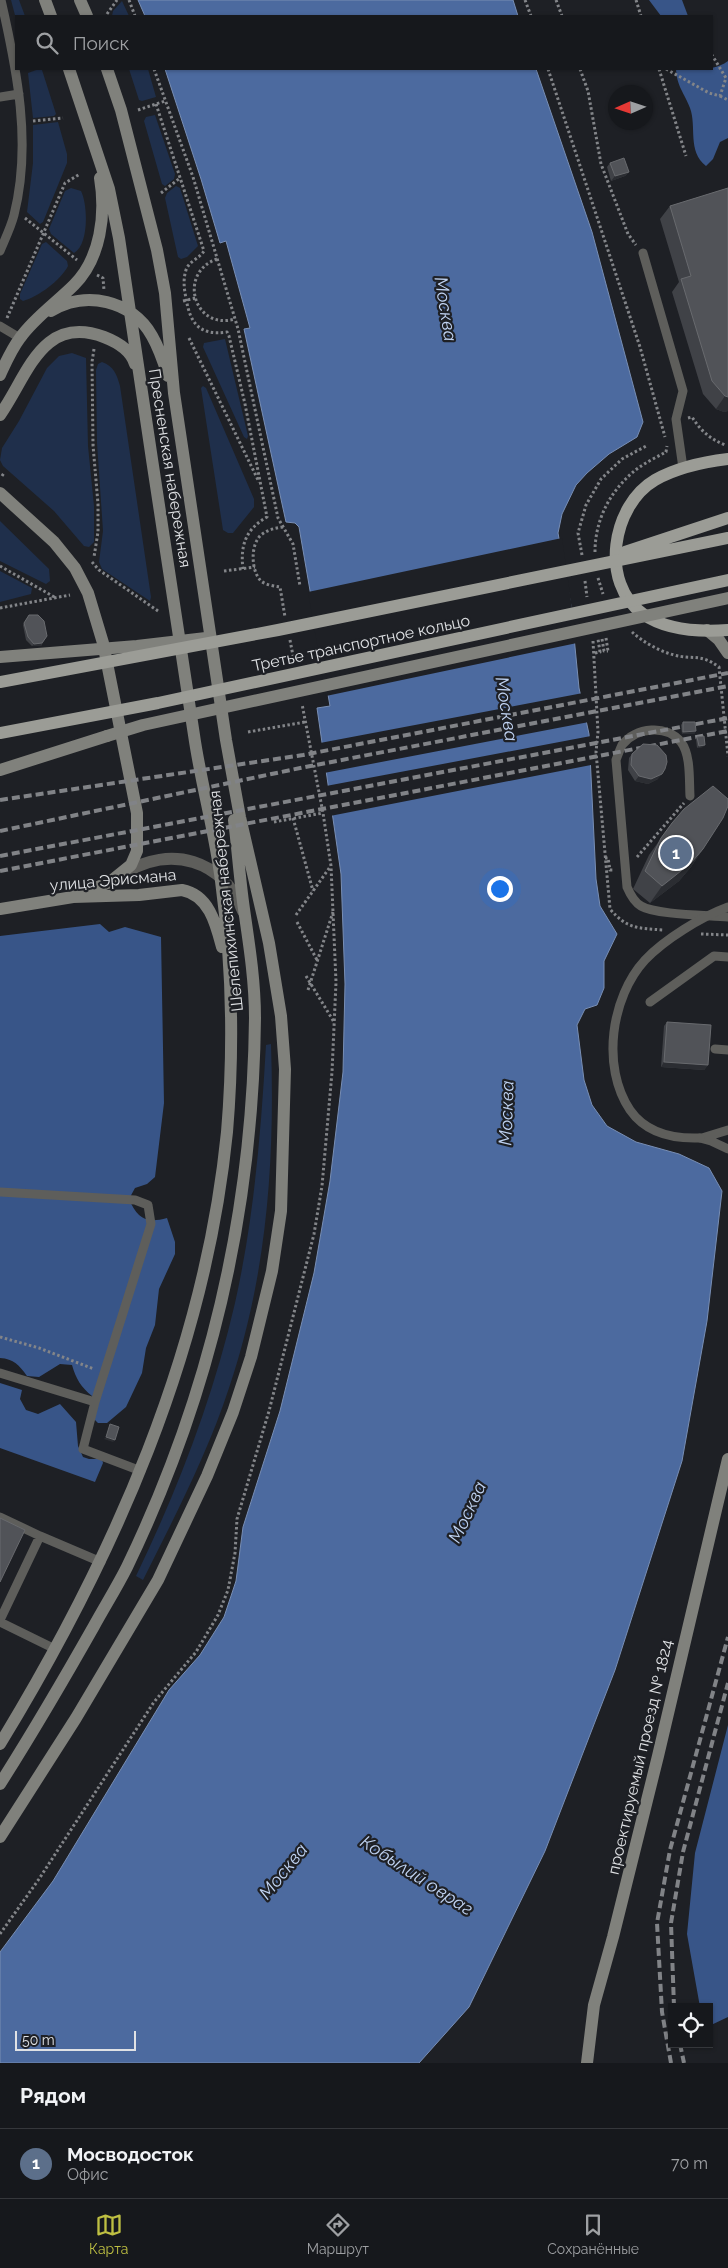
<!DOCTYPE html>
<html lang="ru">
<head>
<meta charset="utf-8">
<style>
	:root { --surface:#16181c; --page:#232529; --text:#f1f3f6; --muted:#9ea0a3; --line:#35373b; --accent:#bebf42 }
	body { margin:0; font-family:Raleway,sans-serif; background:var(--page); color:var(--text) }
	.controls { position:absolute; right:15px; bottom:15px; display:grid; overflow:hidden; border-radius:0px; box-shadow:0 1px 4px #0004 }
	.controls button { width:45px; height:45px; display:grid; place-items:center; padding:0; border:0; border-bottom:1px solid var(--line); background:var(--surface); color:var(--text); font:25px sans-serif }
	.compass { position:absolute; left:608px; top:85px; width:45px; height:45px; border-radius:50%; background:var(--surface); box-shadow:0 1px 4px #0004; rotate:267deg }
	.scale { position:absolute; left:15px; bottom:12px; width:121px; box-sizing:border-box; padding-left:5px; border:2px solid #e0e2e5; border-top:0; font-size:14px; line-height:18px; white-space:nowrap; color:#e0e2e5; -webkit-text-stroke:4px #1e2025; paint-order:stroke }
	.you { position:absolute; left:499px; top:888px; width:18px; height:18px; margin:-12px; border:4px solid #fff; border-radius:50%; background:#1a73e8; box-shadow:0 0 0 8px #1a73e833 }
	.badge { display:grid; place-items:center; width:32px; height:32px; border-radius:50%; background:var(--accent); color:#fff; font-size:16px; font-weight:700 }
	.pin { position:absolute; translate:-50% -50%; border:2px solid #fff; box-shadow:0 1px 5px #0006 }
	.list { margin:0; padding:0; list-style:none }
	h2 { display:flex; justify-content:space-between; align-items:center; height:65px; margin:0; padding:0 20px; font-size:21px }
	h2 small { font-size:16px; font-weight:400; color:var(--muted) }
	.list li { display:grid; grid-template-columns:32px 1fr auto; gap:15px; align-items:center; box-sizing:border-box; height:70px; padding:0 20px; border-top:1px solid var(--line) }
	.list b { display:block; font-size:19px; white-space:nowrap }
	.list p { margin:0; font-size:16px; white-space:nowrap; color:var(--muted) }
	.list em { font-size:16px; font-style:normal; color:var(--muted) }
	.icon { flex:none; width:28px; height:28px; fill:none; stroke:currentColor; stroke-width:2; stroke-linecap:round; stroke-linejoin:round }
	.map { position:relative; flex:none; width:728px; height:2063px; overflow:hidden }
	.search { position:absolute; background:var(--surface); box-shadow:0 1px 4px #0004; left:15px; right:15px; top:15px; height:55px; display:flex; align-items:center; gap:12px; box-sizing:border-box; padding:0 18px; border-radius:0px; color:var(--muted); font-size:19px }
	.sheet { height:135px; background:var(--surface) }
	nav { display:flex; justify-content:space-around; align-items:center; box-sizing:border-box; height:70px; border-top:1px solid var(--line); background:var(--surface); font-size:14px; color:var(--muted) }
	nav a { display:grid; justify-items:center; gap:2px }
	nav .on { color:var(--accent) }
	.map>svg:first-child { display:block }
	.green { fill:#1f2f4b }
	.forest { fill:#385588 }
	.water { fill:#4c6a9f; stroke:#788eb4 }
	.pier { fill:#1e2025 }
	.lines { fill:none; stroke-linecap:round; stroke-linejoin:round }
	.path { stroke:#838589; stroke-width:3; stroke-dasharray:2.5 2.5; stroke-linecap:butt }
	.lane { stroke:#5e5e5b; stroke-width:9 }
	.street { stroke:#5e5e5b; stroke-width:12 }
	.secondary { stroke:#80817c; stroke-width:12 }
	.primary { stroke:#9b9c96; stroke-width:12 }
	.rail { stroke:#818387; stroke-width:4; stroke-dasharray:8 4; stroke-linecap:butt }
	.lane-bridge { stroke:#5e5e5b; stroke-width:9 }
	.secondary-bridge { stroke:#80817c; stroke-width:12 }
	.primary-bridge { stroke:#9b9c96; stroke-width:12 }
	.wall { fill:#404247 }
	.shaded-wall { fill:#2b2d32 }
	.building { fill:#515358; stroke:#686a6e }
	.labels { text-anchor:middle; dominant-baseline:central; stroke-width:4.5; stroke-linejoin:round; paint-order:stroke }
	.street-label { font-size:16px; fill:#e0e2e5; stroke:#1e2025 }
	.water-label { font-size:18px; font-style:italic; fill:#c0d3f2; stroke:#1e2025 }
</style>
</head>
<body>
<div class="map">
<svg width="728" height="2063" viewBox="0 0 728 2063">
	<rect width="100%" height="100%" fill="#1e2025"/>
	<path class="green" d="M 11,0 L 19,0 L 25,16 L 16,16 L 16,19 Z
		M 122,1 L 129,16 L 112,16 L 113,11 Z
		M 39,69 L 42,70 L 56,114 L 54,116 L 33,118 L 28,73 Z
		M 129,69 L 148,69 L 156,97 L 142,101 L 139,100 Z
		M 155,115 L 175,174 L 174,179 L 165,186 L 162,184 L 144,121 L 146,117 Z
		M 58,122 L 67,154 L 67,163 L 43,222 L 40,224 L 27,212 L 33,163 L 33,125 Z
		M 176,186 L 180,188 L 198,246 L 187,257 L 181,259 L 178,257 L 165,198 L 167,193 Z
		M 71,188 L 81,191 C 88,205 89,245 74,253 L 51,234 L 49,229 L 65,191 Z
		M 46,242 L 67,261 L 68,266 C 61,280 38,297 23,301 L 20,299 L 20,294 L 42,244 Z
		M 225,339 L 248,436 L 247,439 L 244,437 L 203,347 L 204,343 Z
		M 72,353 L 86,358 L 88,446 L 94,506 L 94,542 L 89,547 L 84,546 L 54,511 L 3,466 L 0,460 L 2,448 L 19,421 L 47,368 L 59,356 Z
		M 102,362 C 114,366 117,375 120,386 L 151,597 L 150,601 L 102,569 L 99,562 L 103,531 L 97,443 L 96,370 L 98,364 Z
		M 203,386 L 206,388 L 254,499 L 254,507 L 233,533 L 228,533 L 223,530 L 201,388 Z
		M 0,521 L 49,569 L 50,581 L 46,584 L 0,561 Z
		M 0,571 L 32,588 L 31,594 L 0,602 Z
		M 271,1044 C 275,1162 267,1275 229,1388 C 207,1455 174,1518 143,1580 L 136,1576 C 178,1489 213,1398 235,1303 C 254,1218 261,1132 266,1045 Z"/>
	<path class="forest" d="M 649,0 L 682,0 L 688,16 L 661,16 Z
		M 728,61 L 728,138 L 720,142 L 713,159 L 706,166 C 687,151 697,127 690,108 C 684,92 677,87 676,69 C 694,69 713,72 728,61 Z
		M 100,924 L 109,932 L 125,927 L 161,937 L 164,1103 L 155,1177 L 147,1184 L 135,1188 L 129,1199 C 137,1218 146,1224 167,1218 L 175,1242 L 175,1254 L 159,1289 L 155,1325 L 146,1348 L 142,1373 L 126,1407 L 107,1423 L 98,1423 L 95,1420 L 92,1396 C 81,1387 76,1379 72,1365 L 60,1364 L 39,1377 L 27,1376 C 19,1365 14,1359 0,1358 L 0,936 Z
		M 0,1383 L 22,1390 L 20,1399 L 26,1410 L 38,1414 L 60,1404 L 76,1422 L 78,1446 L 83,1457 L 89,1459 L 102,1459 L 103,1463 L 95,1482 L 0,1448 Z
		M 728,1725 L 728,2017 L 709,2026 L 709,2007 L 700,2007 L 687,1934 L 695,1853 Z"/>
	<path class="water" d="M 138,0 L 513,0 L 518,16 L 145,16 Z
		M 165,69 L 536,69 L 592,232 L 643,422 L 637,437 L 609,454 L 587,473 L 576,485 L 562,514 L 558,533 L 571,606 L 579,688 L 589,734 L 596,879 L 600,906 L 617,934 L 604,961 L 604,988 L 597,1005 L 585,1009 L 577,1025 L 584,1080 L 592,1105 L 607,1126 L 636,1142 L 679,1154 L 709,1168 L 722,1191 L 707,1321 L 682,1461 L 615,1670 L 545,1851 L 469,2007 L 419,2063 L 0,2063 L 0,1952 L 53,1881 L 169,1690 L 200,1655 L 224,1617 L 236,1581 L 243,1527 L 280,1411 L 314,1273 L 330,1181 L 343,1072 L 345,984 L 341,874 L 317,708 L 330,706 L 299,527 L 295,523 L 286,522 L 244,329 L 250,328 L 226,241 L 220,243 L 201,179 Z"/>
	<path class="pier" d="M 562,538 L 577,643 L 326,696 L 308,592 Z
		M 583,693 L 589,722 L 324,773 L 320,743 Z
		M 591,736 L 591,765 L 330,816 L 326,786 Z"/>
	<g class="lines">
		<path class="path" d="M 129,0 L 135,16
			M 525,0 L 531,16
			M 556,0 L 562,16
			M 636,0 L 641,16
			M 107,14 L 117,0
			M 154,69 L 193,177 L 238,329 L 278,518 L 293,544 L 300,586
			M 548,69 L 640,347 L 665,437
			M 580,69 L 588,91 L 601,164 L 628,234 L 636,245
			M 659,69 L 686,156
			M 666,69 L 709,93 L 720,96 L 726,78 L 712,55
			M 720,96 L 728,100
			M 156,104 L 204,251 C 199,259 189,261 186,270 C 183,279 184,289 186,298 C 190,323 199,336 227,332 L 229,336 L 245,404 L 267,517 C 246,529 240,545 243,569
			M 138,110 L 165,101
			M 33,121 L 63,118
			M 161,193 L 180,178
			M 25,218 L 77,260
			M 217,259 C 177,273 194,331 235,319
			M 97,275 L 103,278 L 104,290
			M 183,301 L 196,298
			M 7,318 L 65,183 L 80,174
			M 189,338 L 259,482
			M 94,349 L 92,362 L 93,445 L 98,504 L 98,532 L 94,557
			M 688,418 L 692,417 C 700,430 710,439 725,445
			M 2,476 L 4,473
			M 283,527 C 275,528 267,530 261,535 C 250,545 251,571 261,581 C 266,585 274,586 280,587 L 285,617
			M 595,552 C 595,521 609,493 632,473 C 642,464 655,458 666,452 L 667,446
			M 582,555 L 578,533 L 586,505 L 601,479 L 622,459 L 648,445
			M 92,562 L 99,570 L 158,611
			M 0,566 L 56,598
			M 224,571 L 255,567
			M 598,578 L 603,594
			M 585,581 L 587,597
			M 0,608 L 70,595
			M 632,632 C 643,642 659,651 674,655 C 693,660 700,653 719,667 L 728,756
			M 606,638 L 608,651
			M 602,639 L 604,651 L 608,651
			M 290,640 L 294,661
			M 593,641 L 598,732 L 596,752 L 610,909 C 627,929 637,928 663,930
			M 595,653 L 600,652 L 598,639
			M 248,732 L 305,722
			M 293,818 L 313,891
			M 274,822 L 323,813
			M 637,857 L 684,803
			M 605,858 L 608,858 L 610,870 L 614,870
			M 296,915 L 330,867
			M 297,922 L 317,960
			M 701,934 L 728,935
			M 306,976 L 334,1022
			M 308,990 L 333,912
			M 0,1337 L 39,1348 L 94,1369
			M 0,1934 L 39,1879 L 154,1702 L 196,1652 L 218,1615 L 228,1590 L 235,1553 L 237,1519 L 269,1411 L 314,1234 L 322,1186 L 332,1072 L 336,982 L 331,866 L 323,813 L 302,704"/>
		<path class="lane" d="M 0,97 L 19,94
			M 0,251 C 5,239 11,227 14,215 C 32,144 17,70 1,0
			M 643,253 L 683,391 L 676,419 L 683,468
			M 0,326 L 20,338
			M 690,796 C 689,780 691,755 681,742 C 667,724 636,727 622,745 C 620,749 618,755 616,760 L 627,887 C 630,894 634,902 641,906 C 656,915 708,915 728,917
			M 650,1002 L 714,956 L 728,957
			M 715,1049 L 728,1050
			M 700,1138 L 711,1141 L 728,1149
			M 702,1138 L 728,1130
			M 0,1192 L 135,1200 L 148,1205 L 151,1224 L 95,1402 L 83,1449 L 141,1471
			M 0,1373 L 95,1402
			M 0,1517 L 40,1536 L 0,1620
			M 40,1536 L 101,1562
			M 0,1622 L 55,1649"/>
		<path class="street" d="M 124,873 C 171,845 222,859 243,911"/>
		<path class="secondary" d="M 45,0 L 51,16
			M 80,0 L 87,16
			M 51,311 C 85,290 132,300 152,336 C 159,348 164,363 168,376
			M 0,375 C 6,362 11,350 20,338 C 34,318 56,303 74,285 C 101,258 106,214 100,178
			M 0,415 C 28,375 42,314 104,337 C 117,342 131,350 135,364
			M 0,493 L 54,542 L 75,568 L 88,593 L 103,643 L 137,813 L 137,851 L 131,865 L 110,882 L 73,897
			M 707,630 L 719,640 L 728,653
			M 0,770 L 107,736
			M 0,909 L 73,897 L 139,895 L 182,890 C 209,895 216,924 222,947
			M 0,1744 C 114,1557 205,1352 227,1132 C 234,1049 232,963 221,881 C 215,832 201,784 194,735 C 169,569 143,404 119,238 L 109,189 L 69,69
			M 0,1784 C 33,1732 64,1679 94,1626 C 105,1606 117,1587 127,1567 C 211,1393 253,1212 255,1018 C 255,984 250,950 245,916 C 240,884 238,852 234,820
			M 0,1837 L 76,1718 L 158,1580 L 207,1476 L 233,1412 L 251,1357 L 272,1271 L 281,1211 L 285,1069 L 281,1016 L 269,943 L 240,817 L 226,740 L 174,393 L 165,293 L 157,250 L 121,110 L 107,69
			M 587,2063 L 594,2005 L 613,1937 L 658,1756 L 728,1459"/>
		<path class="primary" d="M 728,459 C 703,462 678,467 655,480 C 612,505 599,583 643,614 C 666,630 701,632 728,630"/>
		<path class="rail" d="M 0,800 L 303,755 L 728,673
			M 0,831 L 305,767 L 728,686
			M 0,856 L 728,718
			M 0,871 L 728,731
			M 674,2007 L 671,1923 L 683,1852 L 728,1683
			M 680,2044 L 684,2063
			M 671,2063 L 662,2012 L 657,1923 L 670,1850 L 728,1637"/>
		<path class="lane-bridge" d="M 700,1138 C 674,1139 646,1133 630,1110 C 601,1067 611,997 645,960 C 665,939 701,917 728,907"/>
		<path class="secondary-bridge" d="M 0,657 L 137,646 L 206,638
			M 107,736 L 143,725 L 728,598"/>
		<path class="primary-bridge" d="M 625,552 L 728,518
			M 0,682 L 278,630 L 728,538
			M 0,733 L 158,703 L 728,580"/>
	</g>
	<path class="wall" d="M 610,163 L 629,172 L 625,176 L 611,181 L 607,167 Z
		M 728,188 L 728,411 L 724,412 L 716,409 L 703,394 L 672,292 L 679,282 L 660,219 L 670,206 Z
		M 29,615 L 47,636 L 41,646 L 32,646 L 26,640 L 23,625 Z
		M 683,722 L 696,731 L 694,734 L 682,734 L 681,725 Z
		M 697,737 L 703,747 L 697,748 L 696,739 Z
		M 632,754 L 658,779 L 648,784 L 635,781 L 628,770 L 629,758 Z
		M 672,823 L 703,849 L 691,867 L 679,881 L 650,903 L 633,889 L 649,855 Z
		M 667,1022 L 708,1065 L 704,1070 L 661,1067 L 664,1026 Z"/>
	<path class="shaded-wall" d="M 629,172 L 625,176 L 611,181 L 615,176 Z
		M 725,396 L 728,397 L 728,411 L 724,412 L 716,409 Z
		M 42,643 L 41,646 L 32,646 L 34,644 Z
		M 696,731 L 694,734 L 682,734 L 683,732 Z
		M 705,745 L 703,747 L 697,748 L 699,746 Z
		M 662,774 L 658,779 L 648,784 L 635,781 L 639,776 Z
		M 703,849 L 691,867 L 679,881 L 650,903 L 662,886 Z
		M 664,1062 L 708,1065 L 704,1070 L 661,1067 Z
		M 106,1437 L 115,1440 L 113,1442 L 104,1439 Z"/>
	<path class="building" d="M 624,158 L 629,172 L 615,176 L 610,163 Z
		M 728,188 L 728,397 L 725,396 L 712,381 L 681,279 L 691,276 L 670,206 Z
		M 29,615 L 38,615 L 44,621 L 47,636 L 42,643 L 34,644 L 28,637 L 24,623 Z
		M 683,722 L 695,722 L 696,731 L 683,732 Z
		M 704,736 L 705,745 L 699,746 L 697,737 Z
		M 643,744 L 657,745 L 666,755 L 667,762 L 665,769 L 662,774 L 651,779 L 639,776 L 631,765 L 632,754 Z
		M 713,786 L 728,799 L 728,806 L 723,818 L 703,849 L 691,863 L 662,886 L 645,871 L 661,838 L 672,823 L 684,809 Z
		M 667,1022 L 711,1025 L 708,1065 L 664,1062 Z
		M 110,1424 L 119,1427 L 115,1440 L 106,1437 Z
		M 0,1518 L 25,1530 L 0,1582 Z"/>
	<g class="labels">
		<g class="street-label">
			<text transform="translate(170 468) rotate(81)">Пресненская набережная</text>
			<text transform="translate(361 643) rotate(-12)">Третье транспортное кольцо</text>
			<text transform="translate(113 880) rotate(-5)">улица Эрисмана</text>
			<text transform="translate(226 901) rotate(-96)">Шелепихинская набережная</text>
			<text transform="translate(640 1757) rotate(-77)">проектируемый проезд № 1824</text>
		</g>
		<g class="water-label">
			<text transform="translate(446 309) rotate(81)">Москва</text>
			<text transform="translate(507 709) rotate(81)">Москва</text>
			<text transform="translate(506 1113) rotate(-88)">Москва</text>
			<text transform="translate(467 1512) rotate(-65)">Москва</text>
			<text transform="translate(283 1871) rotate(-51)">Москва</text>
			<text transform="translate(417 1875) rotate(33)">Кобылий овраг</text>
		</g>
	</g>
</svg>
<div class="controls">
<button><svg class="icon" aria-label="locate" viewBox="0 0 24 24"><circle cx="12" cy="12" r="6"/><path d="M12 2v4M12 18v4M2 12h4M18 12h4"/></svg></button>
</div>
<svg class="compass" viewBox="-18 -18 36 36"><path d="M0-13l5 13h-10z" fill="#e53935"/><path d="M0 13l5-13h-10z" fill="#9ea0a3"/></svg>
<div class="scale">50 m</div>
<div class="you"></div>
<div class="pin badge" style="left:676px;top:853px;background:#5c6f8a">1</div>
<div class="search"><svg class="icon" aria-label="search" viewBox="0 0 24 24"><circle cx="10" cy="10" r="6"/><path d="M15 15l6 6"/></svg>Поиск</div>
</div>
<section class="sheet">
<h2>Рядом<small></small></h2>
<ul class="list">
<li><span class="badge" style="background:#5c6f8a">1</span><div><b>Мосводосток</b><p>Офис</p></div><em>70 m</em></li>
</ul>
</section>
<nav>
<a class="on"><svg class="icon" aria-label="map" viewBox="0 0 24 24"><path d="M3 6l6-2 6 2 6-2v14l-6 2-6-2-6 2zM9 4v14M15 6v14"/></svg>Карта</a>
<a><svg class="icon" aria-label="directions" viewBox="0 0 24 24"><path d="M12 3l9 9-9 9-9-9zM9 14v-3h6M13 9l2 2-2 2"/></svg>Маршрут</a>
<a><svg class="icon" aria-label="saved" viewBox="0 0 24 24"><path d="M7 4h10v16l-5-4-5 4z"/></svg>Сохранённые</a>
</nav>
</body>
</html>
